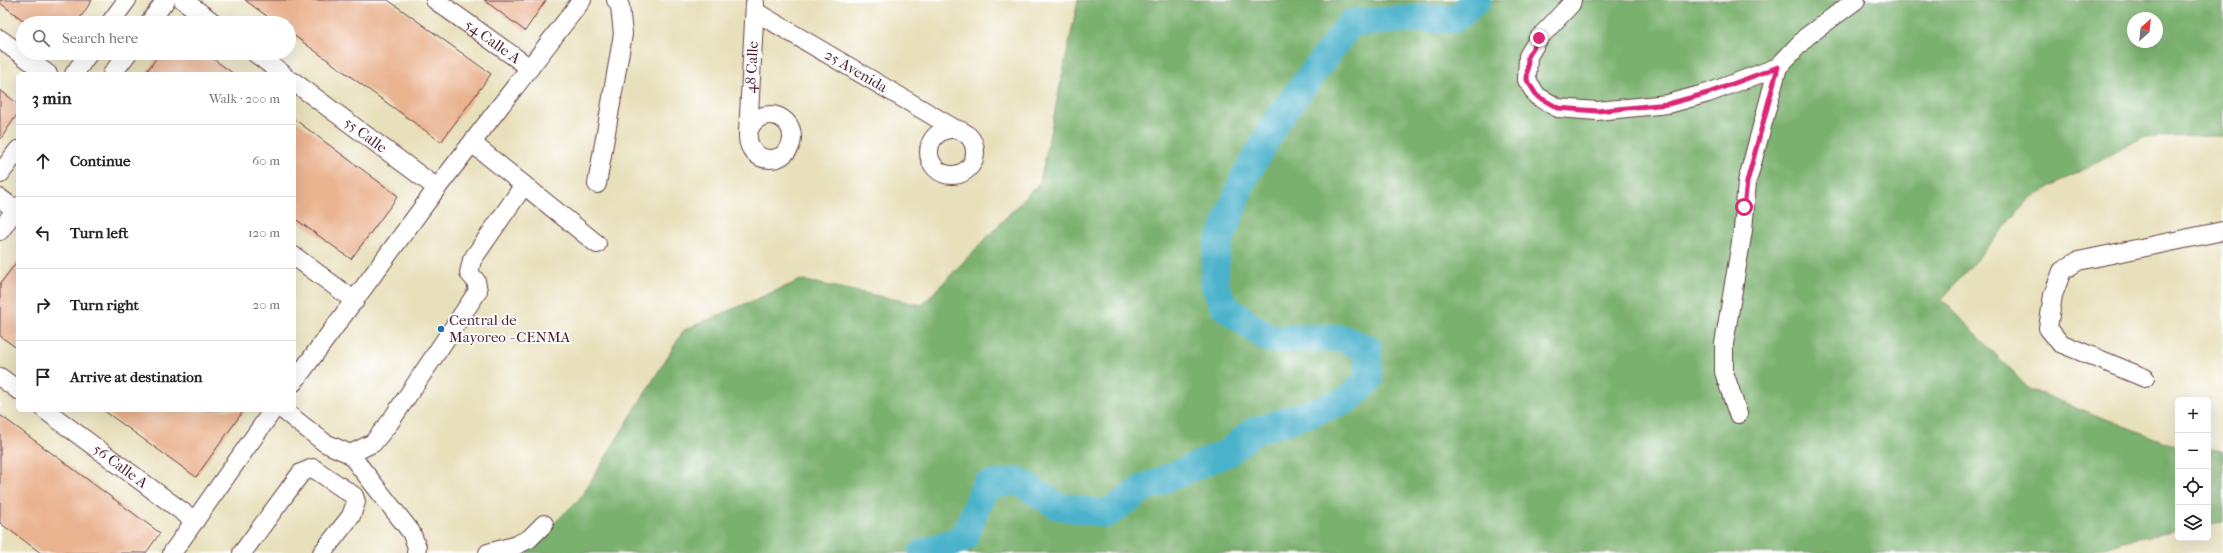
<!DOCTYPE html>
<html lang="en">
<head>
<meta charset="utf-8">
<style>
	:root { --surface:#fff; --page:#f2f2f2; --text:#222; --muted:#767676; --line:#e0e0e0 }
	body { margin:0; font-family:"IM FELL French Canon",serif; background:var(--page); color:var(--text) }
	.controls { position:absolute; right:12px; bottom:12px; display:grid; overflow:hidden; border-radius:6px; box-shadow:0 4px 16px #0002 }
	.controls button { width:36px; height:36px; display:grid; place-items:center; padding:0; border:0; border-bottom:1px solid var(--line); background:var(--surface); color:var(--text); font:20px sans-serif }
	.compass { position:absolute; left:2127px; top:12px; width:36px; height:36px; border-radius:50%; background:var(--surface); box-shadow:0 4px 16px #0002; rotate:27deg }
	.stop { position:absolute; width:12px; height:12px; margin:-9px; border:3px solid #db2777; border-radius:50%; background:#fff }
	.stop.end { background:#db2777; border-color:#fff; box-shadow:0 1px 4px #0008 }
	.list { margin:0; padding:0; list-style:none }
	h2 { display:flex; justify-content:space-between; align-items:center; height:52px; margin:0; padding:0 16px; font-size:17px }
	h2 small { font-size:13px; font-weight:400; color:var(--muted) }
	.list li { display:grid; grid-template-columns:26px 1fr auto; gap:12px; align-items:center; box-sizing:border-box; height:72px; padding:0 16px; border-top:1px solid var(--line) }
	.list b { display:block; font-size:15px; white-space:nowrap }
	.list em { font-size:13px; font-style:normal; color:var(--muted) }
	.icon { flex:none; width:22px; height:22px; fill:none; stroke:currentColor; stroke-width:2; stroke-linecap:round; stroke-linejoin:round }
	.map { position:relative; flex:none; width:2223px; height:553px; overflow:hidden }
	.search { position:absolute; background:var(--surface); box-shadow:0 4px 16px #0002; left:16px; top:16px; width:280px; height:44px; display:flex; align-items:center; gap:10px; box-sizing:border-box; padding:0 14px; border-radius:22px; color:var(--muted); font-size:15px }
	.panel { position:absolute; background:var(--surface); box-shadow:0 4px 16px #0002; left:16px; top:72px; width:280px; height:340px; border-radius:6px }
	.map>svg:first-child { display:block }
	.forest { fill:#7ab16e; stroke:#62684c; fill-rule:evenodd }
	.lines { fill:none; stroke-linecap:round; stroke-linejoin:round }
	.river { stroke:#4cb2cb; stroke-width:28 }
	.building { fill:#eab390 }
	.minor-casing { stroke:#623c41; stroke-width:20 }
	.minor { stroke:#fff; stroke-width:18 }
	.route { stroke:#db2777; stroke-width:5 }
	.poi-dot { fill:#1f6fb2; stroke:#fff; stroke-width:1.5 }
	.labels { text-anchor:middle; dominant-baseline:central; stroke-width:3.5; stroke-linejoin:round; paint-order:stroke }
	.street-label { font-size:15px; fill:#4a1f2b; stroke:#fff }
	.poi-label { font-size:15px; fill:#4a1f2b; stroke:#fff; text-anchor:start }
</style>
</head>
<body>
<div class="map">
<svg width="2223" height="553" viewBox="0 0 2223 553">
	<rect width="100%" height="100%" fill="#fff"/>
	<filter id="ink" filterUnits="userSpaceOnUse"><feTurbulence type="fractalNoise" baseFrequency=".025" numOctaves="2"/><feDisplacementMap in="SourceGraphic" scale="8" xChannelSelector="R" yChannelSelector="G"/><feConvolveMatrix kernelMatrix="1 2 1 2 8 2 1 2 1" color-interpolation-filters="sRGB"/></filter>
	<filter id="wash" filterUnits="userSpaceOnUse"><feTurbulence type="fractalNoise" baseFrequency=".012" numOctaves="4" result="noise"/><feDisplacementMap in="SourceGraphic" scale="16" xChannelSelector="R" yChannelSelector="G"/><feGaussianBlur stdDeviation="0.9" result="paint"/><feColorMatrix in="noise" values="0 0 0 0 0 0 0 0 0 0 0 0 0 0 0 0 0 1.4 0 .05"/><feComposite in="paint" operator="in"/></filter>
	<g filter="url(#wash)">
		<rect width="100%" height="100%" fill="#e8e0bb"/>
		<path class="forest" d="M 1078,0 L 2223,0 L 2223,136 L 2143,137 L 2030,198 L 1942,299 L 2029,389 L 2178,447 L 2178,531 L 2127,540 L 2085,553 L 524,553 L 581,497 L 684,330 L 801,280 L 922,305 L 1040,182 ZM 2133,18 L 2157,18 L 2157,42 L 2133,42 Z
			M 2208,449 L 2223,450 L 2223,523 L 2208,525 Z"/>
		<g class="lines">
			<path class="river" d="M 923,553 L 964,538 L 985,486 L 1019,481 L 1058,506 L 1107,514 L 1142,489 L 1229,452 L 1252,432 L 1346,401 L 1369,380 L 1368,349 L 1341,338 L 1269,339 L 1224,306 L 1214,283 L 1217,248 L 1243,180 L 1278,119 L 1351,23 L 1407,19 L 1455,19 L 1477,0"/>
		</g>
		<g id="blocks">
			<path class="building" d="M 0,0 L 92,0 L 77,23 L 27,23 L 0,3 Z
				M 245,0 L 388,0 L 491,74 L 441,142 L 289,32 L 289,23 L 276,23 Z
				M 484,0 L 546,0 L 525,31 Z
				M 160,53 L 205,53 L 234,74 L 145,74 Z
				M 0,90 L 18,104 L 18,113 L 0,140 Z
				M 294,119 L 398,196 L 351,259 L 294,218 Z
				M 18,260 L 18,349 L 0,336 L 0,284 Z
				M 103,410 L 244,410 L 196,477 Z
				M 0,415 L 160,533 L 146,553 L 41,553 L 0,523 Z"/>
		</g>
	</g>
	<g filter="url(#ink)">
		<use href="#blocks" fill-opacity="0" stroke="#623c41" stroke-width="1"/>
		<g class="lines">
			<g class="minor-casing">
				<g id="minor">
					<path d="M 183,0 L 214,23"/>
					<path id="s1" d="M 435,0 L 530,68"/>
					<path d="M 1572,0 L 1571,4 L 1539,38 L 1528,56 L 1527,80 L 1537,96 L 1558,108 L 1597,111 L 1668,104 L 1708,93 L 1778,67"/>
					<path id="s2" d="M 756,12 L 957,130"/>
					<path d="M 110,23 L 127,0"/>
					<path d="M 149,23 L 166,0"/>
					<path d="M 0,39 L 48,74"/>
					<path d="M 255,53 L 283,74"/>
					<path d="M 74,74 L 89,53"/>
					<path d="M 112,74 L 128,53"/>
					<path id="s3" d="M 294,82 L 437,188"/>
					<circle cx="770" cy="137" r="22"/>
					<circle cx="952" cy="152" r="23"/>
					<path id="s4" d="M 748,133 L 755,3"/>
					<path d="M 472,143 L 597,244"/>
					<path d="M 0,174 L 18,150"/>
					<path d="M 597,184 L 623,34 L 620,6 L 616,0"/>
					<path d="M 0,198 L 18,212"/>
					<path d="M 0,231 L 18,206"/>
					<path d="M 294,256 L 355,301"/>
					<path d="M 0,377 L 18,390"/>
					<path d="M 2145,378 L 2060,343 L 2048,328 L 2053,295 L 2062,271 L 2078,261 L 2223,231"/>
					<path d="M 294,382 L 437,188 L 582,0"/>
					<path id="s5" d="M 45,410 L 195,521"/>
					<path d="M 283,410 L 325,443 L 350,454 L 373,443 L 390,422 L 478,291 L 476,281 L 469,273 L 472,260 L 524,185"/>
					<path d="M 1738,414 L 1724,372 L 1724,344 L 1743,230 L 1747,182 L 1778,67 L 1806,37 L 1856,0"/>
					<path d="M 350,454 L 411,532 L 417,547 L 416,553"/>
					<path d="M 172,553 L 273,410"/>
					<path d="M 242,553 L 301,473 L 313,468 L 354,496 L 356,502 L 351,516 L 322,553"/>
					<path d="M 488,553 L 514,546 L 529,539 L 544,524"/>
				</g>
			</g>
			<use href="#minor" class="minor"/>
		</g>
	</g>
	<g class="lines" filter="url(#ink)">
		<path class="route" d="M 1539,38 L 1528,56 L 1527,80 L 1537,96 L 1558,108 L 1597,111 L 1668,104 L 1708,93 L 1778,67 L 1747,182 L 1744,207"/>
	</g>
	<circle class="poi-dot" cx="441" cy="329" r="4"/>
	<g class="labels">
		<g class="street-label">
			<text stroke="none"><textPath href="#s1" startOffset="71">54 Calle A</textPath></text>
			<text stroke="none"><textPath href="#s4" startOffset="66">48 Calle</textPath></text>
			<text stroke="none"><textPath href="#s2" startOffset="116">25 Avenida</textPath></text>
			<text stroke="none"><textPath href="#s3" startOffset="89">55 Calle</textPath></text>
			<text stroke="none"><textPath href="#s5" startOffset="94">56 Calle A</textPath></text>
		</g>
		<g class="poi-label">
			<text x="449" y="320">Central de<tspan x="449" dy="17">Mayoreo - CENMA</tspan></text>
		</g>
	</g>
</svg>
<div class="controls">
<button>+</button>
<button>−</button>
<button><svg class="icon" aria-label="locate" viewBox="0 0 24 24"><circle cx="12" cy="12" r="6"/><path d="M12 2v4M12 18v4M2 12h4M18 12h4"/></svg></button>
<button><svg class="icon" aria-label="layers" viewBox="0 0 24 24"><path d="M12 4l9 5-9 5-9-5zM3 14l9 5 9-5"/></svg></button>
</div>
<svg class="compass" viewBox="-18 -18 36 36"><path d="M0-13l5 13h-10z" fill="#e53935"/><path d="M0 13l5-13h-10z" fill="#767676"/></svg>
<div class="stop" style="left:1744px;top:207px"></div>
<div class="stop end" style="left:1539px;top:38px"></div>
<div class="search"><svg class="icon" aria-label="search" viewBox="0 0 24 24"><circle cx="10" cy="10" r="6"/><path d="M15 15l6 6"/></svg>Search here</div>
<section class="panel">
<h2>3 min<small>Walk · 200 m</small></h2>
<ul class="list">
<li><svg class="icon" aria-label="ahead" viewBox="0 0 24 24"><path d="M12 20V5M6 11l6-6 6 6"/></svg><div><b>Continue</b></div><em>60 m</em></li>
<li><svg class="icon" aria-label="left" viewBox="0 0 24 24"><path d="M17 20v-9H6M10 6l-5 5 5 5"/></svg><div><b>Turn left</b></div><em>120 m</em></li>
<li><svg class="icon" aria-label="right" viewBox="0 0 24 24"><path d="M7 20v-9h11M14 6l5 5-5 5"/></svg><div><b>Turn right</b></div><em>20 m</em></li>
<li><svg class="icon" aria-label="arrive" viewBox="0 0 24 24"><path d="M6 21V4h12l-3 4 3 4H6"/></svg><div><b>Arrive at destination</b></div></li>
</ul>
</section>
</div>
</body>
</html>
